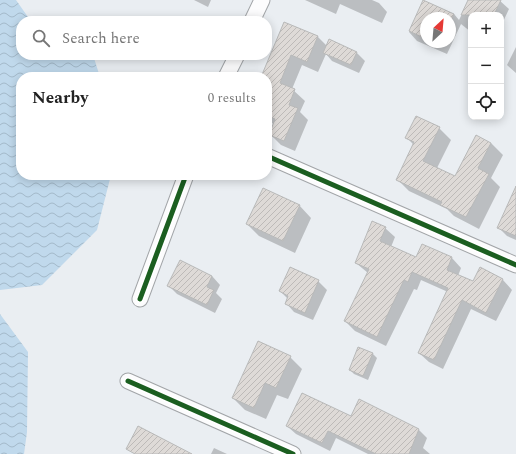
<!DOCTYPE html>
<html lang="en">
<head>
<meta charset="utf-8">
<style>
	:root { --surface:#fff; --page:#f2f2f2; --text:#222; --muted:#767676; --line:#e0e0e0 }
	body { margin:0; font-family:Spectral,serif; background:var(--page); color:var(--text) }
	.controls { position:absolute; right:12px; top:12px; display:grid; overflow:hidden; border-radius:8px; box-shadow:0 2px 10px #0003 }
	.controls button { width:36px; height:36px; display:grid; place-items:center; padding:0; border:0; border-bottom:1px solid var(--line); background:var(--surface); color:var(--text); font:20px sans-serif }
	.compass { position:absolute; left:420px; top:12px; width:36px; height:36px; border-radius:50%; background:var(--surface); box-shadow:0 2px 10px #0003; rotate:26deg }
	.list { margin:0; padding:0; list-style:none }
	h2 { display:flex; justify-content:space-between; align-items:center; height:52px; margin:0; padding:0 16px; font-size:17px }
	h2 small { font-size:13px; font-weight:400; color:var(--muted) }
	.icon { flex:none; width:22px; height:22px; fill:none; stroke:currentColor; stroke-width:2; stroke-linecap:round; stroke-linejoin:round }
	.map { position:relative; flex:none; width:516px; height:454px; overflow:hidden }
	.search { position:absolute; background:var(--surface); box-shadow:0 2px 10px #0003; left:16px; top:16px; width:256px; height:44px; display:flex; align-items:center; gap:10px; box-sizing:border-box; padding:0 14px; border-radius:16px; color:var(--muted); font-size:15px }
	.panel { position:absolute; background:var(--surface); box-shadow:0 2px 10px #0003; left:16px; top:72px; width:256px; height:108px; border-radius:16px }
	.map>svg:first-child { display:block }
	.water { fill:url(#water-waves) }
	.shadow { fill:#0003; fill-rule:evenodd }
	.building { fill:url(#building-hatch); stroke:#b8b9b9 }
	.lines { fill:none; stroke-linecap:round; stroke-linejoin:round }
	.street-casing { stroke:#a2a5a8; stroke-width:17 }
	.street { stroke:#fcfcfd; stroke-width:15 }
	.cycleway-casing { stroke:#fff; stroke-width:8 }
	.cycleway { stroke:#1b5e20; stroke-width:5 }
</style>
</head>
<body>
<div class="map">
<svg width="516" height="454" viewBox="0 0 516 454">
	<defs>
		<pattern id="water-waves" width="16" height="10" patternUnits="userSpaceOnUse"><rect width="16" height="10" fill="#c0d9ec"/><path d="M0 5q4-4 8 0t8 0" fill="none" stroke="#a4b9ca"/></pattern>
		<pattern id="building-hatch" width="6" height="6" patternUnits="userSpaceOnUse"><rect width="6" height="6" fill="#dedad7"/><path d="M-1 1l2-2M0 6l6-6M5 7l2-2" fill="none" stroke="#bdbab8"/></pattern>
	</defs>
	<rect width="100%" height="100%" fill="#eaeef2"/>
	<path class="water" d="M 0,0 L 16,0 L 28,17 L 35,21 L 21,21 L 21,55 L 89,55 L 94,58 L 100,77 L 21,77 L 21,175 L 111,175 L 97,230 L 42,285 L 0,290 Z
		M 0,314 L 28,352 L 27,432 L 24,454 L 0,454 Z"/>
	<path class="shadow" d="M 194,0 L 211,0 L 208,7 Z
		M 305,0 L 372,0 L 379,3 L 387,12 L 382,23 L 340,4 L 336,14 Z
		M 469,0 L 499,0 L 509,9 L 501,26 L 501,15 L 471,15 L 471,32 L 461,24 L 447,54 L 417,41 L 409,32 L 424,1 L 454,14 L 459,20 ZM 426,18 L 450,18 L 450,42 L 426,42 Z
		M 284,23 L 318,37 L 327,46 L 356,52 L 365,61 L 359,73 L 332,61 L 326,54 L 318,72 L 302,65 L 292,89 L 305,101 L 300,112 L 308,120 L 295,151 L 281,145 L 270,134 L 274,124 L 267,121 L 267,77 L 253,77 L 254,74 L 262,77 Z
		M 516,47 L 516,73 L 507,65 Z
		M 439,128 L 451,140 L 437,168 L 455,177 L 491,143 L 503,155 L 491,178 L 500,187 L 479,229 L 454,216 L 447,209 L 409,191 L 397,179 L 414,145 L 407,138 Z
		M 299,205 L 311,218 L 295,253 L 259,236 L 247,224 Z
		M 516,208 L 516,240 L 507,236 L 499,228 Z
		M 385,228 L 395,237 L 391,247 L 416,259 L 422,245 L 452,258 L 461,268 L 458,276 L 474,283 L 481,269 L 503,280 L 512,290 L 496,321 L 471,309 L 443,369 L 429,362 L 419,353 L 448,292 L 421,280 L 417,290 L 414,289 L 386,346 L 355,331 L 345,321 L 368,273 L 356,263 Z
		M 212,276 L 220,285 L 216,293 L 222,299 L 215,313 L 177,294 L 169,286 Z
		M 318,281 L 327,290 L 313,320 L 294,312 L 286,303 L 288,299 L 280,291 Z
		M 359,348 L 373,354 L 377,358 L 368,380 L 354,374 L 350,370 Z
		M 290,357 L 302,369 L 288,399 L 277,395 L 266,419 L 245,410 L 233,398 Z
		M 352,417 L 419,430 L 427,438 L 423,448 L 430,454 L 368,454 L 336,438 L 330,451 L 296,434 L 287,426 Z
		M 214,448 L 227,454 L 211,454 Z"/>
	<path class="building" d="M 423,0 L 454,14 L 450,22 L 450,18 L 426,18 L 426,39 L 409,31 Z
		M 468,0 L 501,0 L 494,15 L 461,15 Z
		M 284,22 L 318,36 L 307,62 L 291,55 L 280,83 L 295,89 L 289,105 L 298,108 L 284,141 L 269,135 L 275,119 L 267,116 L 267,77 L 261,77 Z
		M 329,39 L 357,52 L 351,65 L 323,53 Z
		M 416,116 L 440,127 L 423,161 L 455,176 L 476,135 L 491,143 L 478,168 L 489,174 L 466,217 L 440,205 L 442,202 L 396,180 L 414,142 L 405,138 Z
		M 516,186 L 516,236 L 497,228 Z
		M 263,188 L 300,205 L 283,241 L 246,224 Z
		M 372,221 L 386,227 L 380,241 L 416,257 L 422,244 L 452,257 L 447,270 L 473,281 L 480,267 L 503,279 L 486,313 L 462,300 L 434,360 L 418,353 L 448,288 L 412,272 L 408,282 L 404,280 L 377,337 L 344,321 L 369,269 L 355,263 Z
		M 180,260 L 212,276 L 207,287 L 214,290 L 207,305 L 167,286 Z
		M 290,267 L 319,280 L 305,313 L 285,304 L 288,296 L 279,291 Z
		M 258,341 L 291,356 L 276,388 L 265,383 L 254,408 L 232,398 Z
		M 358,347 L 373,353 L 363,376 L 349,370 Z
		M 302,393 L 351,416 L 359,399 L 419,429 L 409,454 L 376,454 L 328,431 L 322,443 L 286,426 Z
		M 138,426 L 192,454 L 135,454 L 126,449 Z"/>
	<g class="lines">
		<g class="street-casing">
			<path id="street" d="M 252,21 L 262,0
				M 226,77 L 237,55
				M 267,156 L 516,265
				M 140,299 L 186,175
				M 128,381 L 293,454"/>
		</g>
		<use href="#street" class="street"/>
		<g class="cycleway-casing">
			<path id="cycleway" d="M 267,156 L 516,265
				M 140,299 L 186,175
				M 128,381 L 293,454"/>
		</g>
		<use href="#cycleway" class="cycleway"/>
	</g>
</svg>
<div class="controls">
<button>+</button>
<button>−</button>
<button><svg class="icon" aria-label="locate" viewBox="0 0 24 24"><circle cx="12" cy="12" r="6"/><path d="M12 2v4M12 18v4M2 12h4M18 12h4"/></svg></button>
</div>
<svg class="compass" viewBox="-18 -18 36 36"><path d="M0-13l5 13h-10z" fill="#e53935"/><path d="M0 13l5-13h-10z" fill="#767676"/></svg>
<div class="search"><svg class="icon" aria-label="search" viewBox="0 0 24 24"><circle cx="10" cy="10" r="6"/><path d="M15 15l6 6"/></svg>Search here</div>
<section class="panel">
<h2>Nearby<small>0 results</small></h2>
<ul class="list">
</ul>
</section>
</div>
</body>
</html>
